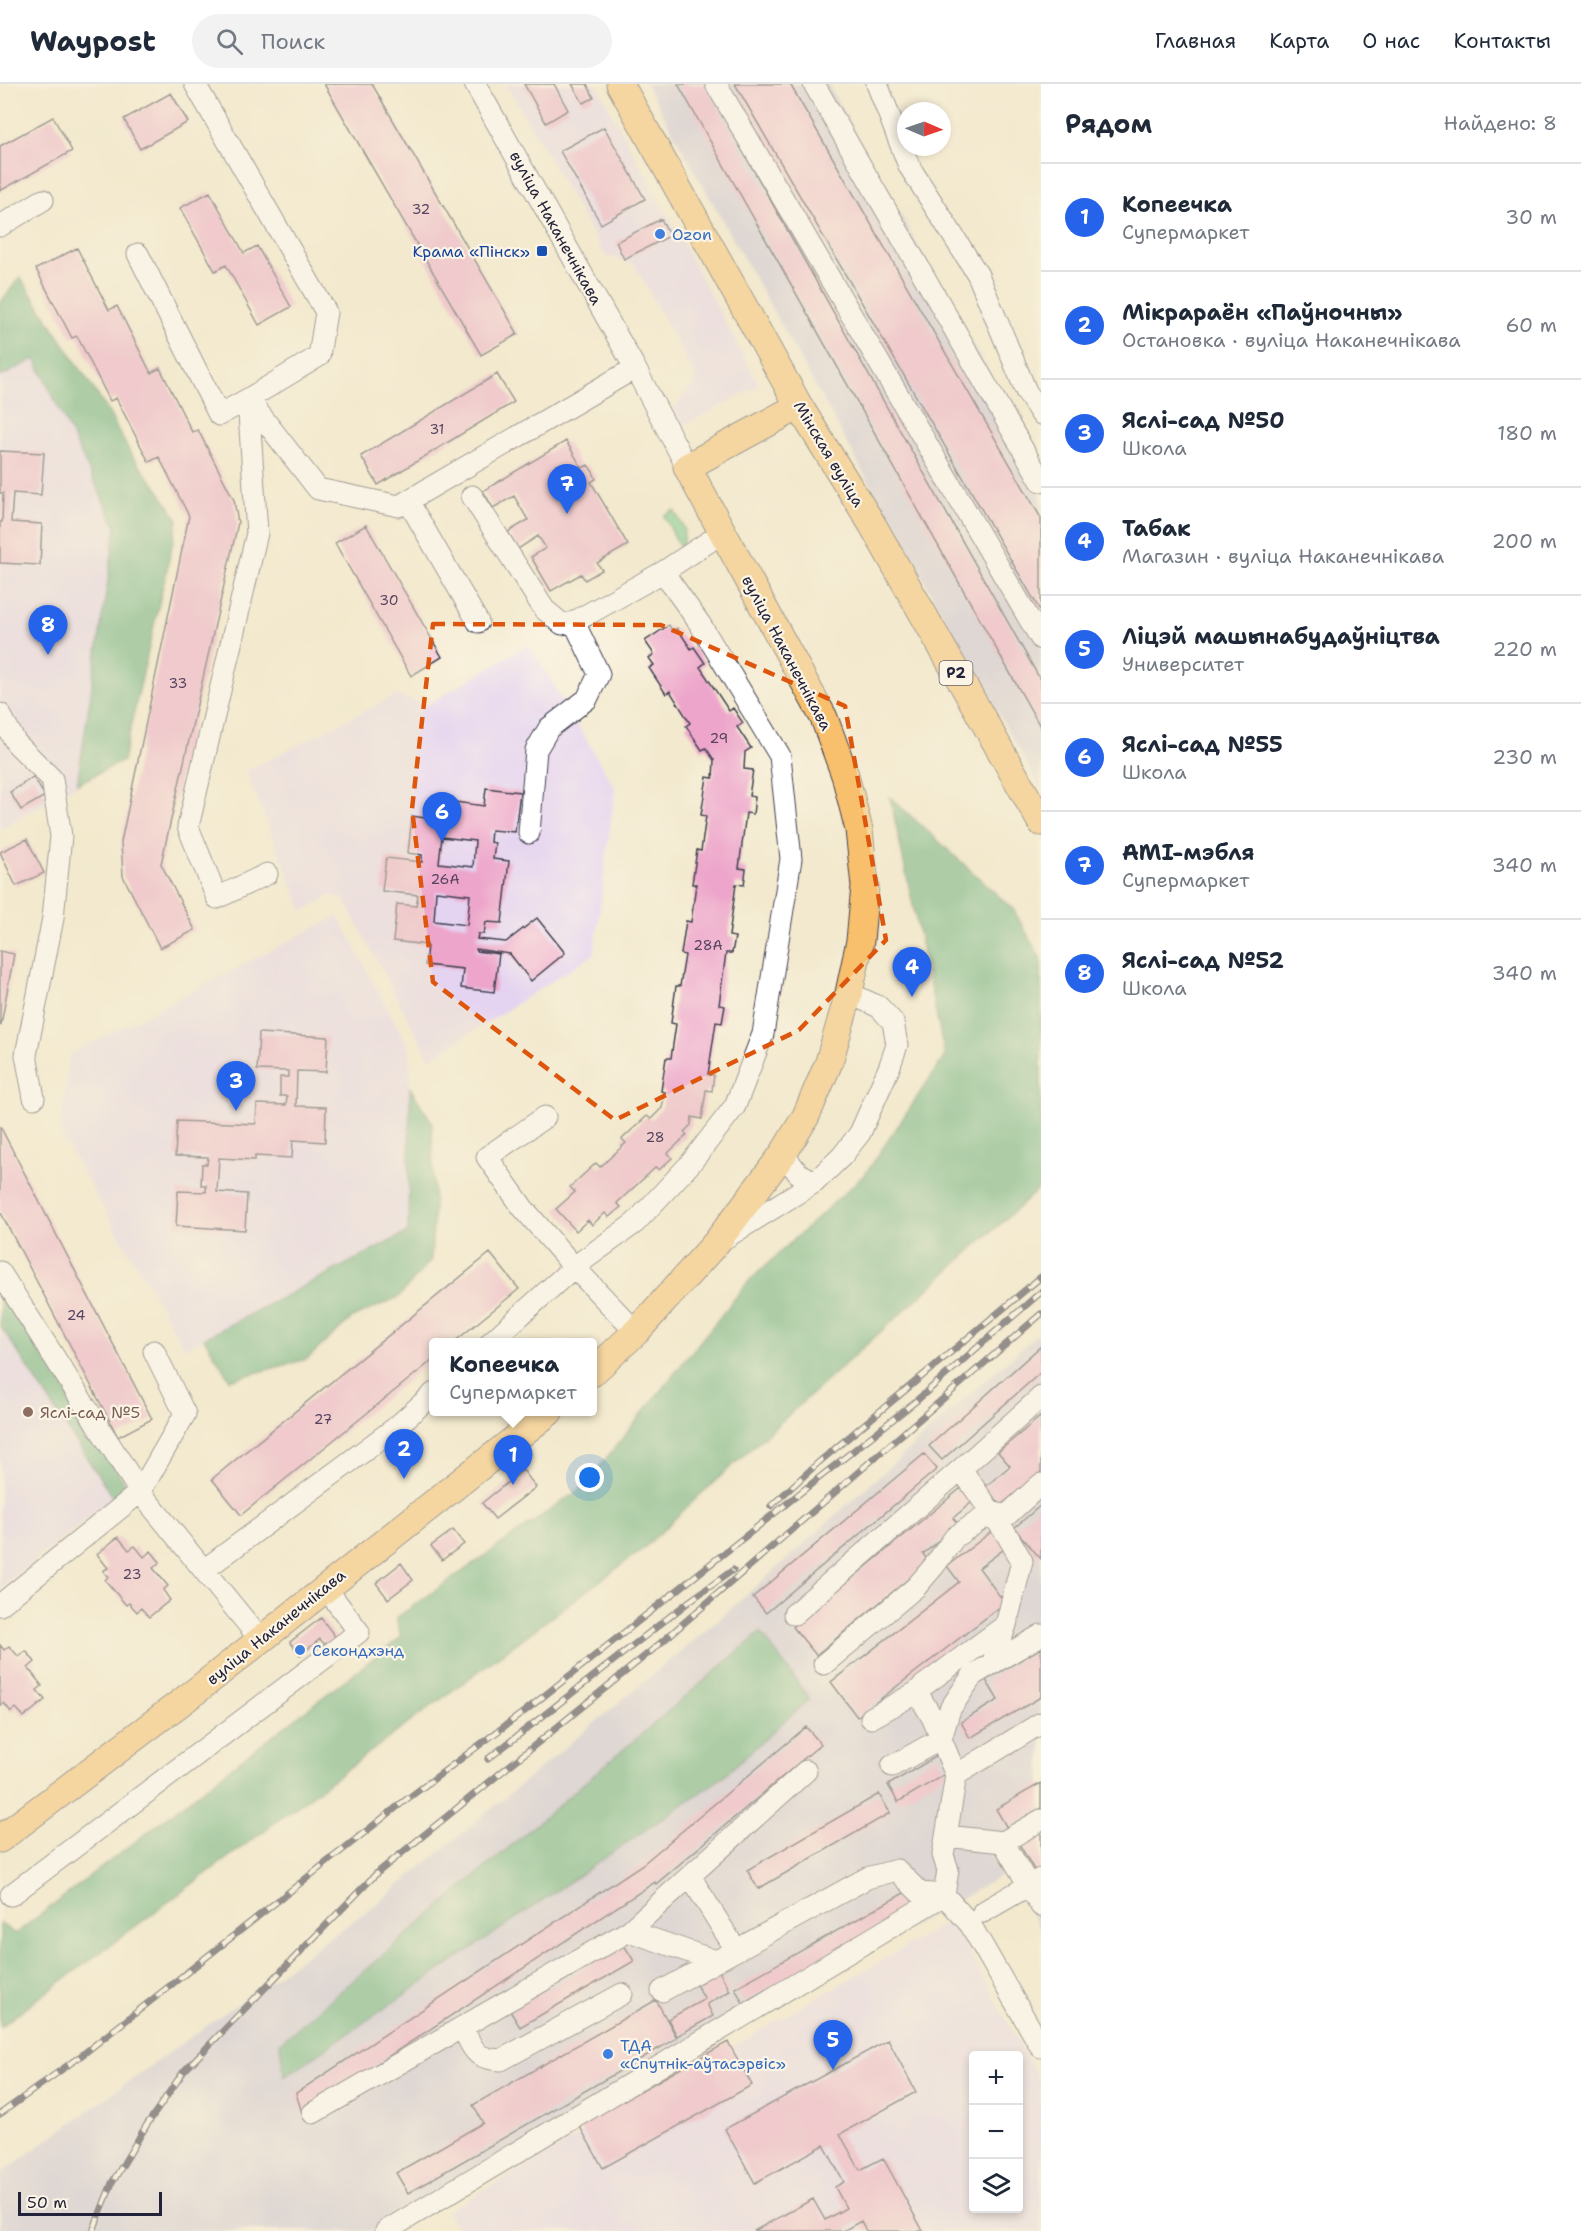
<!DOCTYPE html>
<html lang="ru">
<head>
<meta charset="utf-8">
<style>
	:root { --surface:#fff; --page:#f2f2f3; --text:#1f2937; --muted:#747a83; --line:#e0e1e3; --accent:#2563eb }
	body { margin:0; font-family:"Shantell Sans",sans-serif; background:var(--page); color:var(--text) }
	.controls { position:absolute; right:18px; bottom:18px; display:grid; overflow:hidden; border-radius:6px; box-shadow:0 3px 9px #0003 }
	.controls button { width:54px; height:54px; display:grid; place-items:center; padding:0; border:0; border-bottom:2px solid var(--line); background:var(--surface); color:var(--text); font:30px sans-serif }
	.compass { position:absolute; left:897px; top:18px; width:54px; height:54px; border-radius:50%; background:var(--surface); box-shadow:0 3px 9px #0003; rotate:92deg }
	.scale { position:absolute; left:18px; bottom:15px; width:144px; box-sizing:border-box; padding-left:6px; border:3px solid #22223b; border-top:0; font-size:16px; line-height:21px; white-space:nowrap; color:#22223b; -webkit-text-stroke:4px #fcf5e5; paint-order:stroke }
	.you { position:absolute; left:590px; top:1394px; width:21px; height:21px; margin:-15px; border:4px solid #fff; border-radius:50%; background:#1a73e8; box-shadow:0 0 0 9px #1a73e833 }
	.badge { display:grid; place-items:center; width:39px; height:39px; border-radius:50%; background:var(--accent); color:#fff; font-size:20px; font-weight:700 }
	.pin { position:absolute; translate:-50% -50px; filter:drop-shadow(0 2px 3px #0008) }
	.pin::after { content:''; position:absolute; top:32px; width:21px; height:18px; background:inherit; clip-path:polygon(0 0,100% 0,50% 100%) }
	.popup { position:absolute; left:429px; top:1254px; width:168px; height:78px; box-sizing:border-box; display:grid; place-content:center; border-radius:6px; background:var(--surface); filter:drop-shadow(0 2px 4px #0005); font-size:20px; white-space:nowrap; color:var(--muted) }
	.popup b { font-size:22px; color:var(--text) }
	.popup::after { content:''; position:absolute; left:50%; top:100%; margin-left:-12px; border:12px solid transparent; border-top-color:var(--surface) }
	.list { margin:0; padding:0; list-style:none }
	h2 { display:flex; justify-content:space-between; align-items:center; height:78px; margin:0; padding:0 24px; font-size:26px }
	h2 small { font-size:20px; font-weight:400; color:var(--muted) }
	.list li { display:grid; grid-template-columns:39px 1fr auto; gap:18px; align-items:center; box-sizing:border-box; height:108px; padding:0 24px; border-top:2px solid var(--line) }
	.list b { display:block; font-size:22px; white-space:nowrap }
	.list p { margin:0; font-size:20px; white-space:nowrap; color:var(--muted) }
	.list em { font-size:20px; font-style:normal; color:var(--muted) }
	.icon { flex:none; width:33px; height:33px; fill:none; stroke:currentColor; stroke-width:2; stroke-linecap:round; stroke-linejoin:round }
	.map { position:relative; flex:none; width:1041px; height:2147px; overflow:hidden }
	header { display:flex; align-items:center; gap:36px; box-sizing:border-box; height:84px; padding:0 30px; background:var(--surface); border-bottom:2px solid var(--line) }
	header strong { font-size:28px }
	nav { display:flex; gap:33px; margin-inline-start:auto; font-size:21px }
	.search { width:420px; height:54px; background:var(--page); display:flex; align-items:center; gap:15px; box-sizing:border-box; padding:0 21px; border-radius:33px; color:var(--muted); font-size:22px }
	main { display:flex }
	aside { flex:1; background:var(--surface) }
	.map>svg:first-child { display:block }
	.built { fill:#e4d3f1; fill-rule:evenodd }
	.industrial { fill:#c6c0d9 }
	.green { fill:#6fc88e; stroke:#487564; stroke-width:1.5 }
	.forest { fill:#5bac79; stroke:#3e675a; stroke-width:1.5 }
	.building { fill:#eda5cb; fill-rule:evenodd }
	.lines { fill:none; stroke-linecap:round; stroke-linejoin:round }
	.minor-casing { stroke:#414051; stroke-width:23 }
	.major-casing { stroke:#414051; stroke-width:29 }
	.minor { stroke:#fff; stroke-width:21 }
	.major { stroke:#f8bf6c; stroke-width:27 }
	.rail-casing { stroke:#22223b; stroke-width:7 }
	.rail { stroke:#fcf5e5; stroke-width:4.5; stroke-dasharray:14; stroke-linecap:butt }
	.marked { fill:none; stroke:#de560e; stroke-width:4.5; stroke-dasharray:12 8; stroke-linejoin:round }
	.shop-dot { fill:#3f7fe0; stroke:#fcf5e5; stroke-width:2 }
	.transit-dot { fill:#1a4fb4; stroke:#fcf5e5; stroke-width:2 }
	.education-dot { fill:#8d6e63; stroke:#fcf5e5; stroke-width:2 }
	.labels { text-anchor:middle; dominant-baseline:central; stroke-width:4.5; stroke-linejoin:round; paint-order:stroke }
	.number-label { font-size:14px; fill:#55435f }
	.shield { fill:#fcf5e5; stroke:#63616e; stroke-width:1.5 }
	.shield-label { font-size:15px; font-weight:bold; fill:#22223b }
	.street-label { font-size:16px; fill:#22223b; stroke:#fcf5e5 }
	.shop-label { font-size:16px; fill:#366cbe; stroke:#fcf5e5; text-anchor:start }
	.transit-label { font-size:16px; fill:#164399; stroke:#fcf5e5; text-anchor:end }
	.education-label { font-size:16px; fill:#785e54; stroke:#fcf5e5; text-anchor:start }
</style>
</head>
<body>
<header>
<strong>Waypost</strong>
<div class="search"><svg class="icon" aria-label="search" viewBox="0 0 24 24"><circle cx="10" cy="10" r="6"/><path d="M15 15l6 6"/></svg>Поиск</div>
<nav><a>Главная</a><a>Карта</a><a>О нас</a><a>Контакты</a></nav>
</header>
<main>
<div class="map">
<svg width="1041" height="2147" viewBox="0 0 1041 2147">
	<rect width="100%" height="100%" fill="#fcf5e5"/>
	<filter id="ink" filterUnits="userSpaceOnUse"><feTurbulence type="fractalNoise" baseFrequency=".0167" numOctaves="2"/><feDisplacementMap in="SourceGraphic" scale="12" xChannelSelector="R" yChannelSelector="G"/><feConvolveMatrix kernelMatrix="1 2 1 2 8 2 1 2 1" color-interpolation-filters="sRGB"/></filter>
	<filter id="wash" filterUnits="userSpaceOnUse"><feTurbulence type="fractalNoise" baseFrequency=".008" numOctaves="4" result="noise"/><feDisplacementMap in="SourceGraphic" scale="24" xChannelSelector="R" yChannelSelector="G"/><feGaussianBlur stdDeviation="1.35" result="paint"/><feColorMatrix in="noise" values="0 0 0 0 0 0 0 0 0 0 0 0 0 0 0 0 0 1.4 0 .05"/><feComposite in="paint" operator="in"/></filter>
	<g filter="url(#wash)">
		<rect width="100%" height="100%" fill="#f2e9ce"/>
		<path class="built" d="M 506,0 L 596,0 L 759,301 L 680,344 L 674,324 L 697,295 L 634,180 L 605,171 Z
			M 35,275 L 116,443 L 77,700 L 0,745 L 0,293 Z
			M 529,560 L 615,704 L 594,870 L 430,975 L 344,815 L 332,811 L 303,827 L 246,687 L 397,611 L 427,621 Z
			M 338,832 L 410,966 L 408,1148 L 185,1264 L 60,1049 L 70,970 Z
			M 0,1241 L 113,1414 L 0,1505 Z
			M 952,1836 L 1041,2000 L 1041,2147 L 459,2147 L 446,2128 ZM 974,1972 L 1018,1972 L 1018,2124 L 974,2124 Z"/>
		<path class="industrial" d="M 646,0 L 828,0 L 1041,383 L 1041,705 Z
			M 1041,1247 L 1041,1846 L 1006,1789 L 374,2147 L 0,2147 L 0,2090 L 378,1819 L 715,1539 Z"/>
		<path class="green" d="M 674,426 L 684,444 L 683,461 L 680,463 L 664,432 Z"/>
		<path class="forest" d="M 20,193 L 106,324 L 132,372 L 158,405 L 178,436 L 123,677 L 77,700 L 116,443 L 35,275 L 0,293 L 0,219 Z
			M 890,713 L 1013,825 L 1041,875 L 1041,1103 L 701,1410 L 643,1465 L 0,1943 L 0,1839 L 15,1850 L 401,1553 L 396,1534 L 583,1403 L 748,1198 L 866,1089 L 945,972 Z
			M 410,1004 L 432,1038 L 434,1122 L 431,1176 L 399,1213 L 352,1234 L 307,1275 L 230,1296 L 204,1254 L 408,1148 Z
			M 0,1204 L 129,1406 L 113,1414 L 0,1241 Z
			M 761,1548 L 809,1615 L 720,1695 L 284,1993 L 280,1959 Z"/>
		<g id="blocks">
			<path class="building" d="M 324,0 L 372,0 L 518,250 L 481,271 Z
				M 524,0 L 554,0 L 568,26 L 546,39 Z
				M 572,0 L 587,0 L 594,14 L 583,19 Z
				M 678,0 L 705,0 L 1041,597 L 1041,644 Z
				M 735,0 L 790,0 L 1041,434 L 1041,528 Z
				M 171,9 L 188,38 L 140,65 L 124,35 Z
				M 53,33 L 72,67 L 0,107 L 0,62 Z
				M 604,43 L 645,115 L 601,140 L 560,67 Z
				M 210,108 L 244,169 L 257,162 L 291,223 L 259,241 L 226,181 L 215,187 L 180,124 Z
				M 661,135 L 670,152 L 624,175 L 616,158 Z
				M 77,164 L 109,226 L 117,222 L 151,289 L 160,284 L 192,348 L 198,346 L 234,416 L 238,439 L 161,780 L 195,846 L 160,864 L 123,792 L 121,758 L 189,432 L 159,373 L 149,378 L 116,314 L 110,317 L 77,252 L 72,254 L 36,185 Z
				M 497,290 L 514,318 L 378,401 L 361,372 Z
				M 566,357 L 582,384 L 588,381 L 593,388 L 596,395 L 591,398 L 628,461 L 597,479 L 602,486 L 585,496 L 581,490 L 551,507 L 531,473 L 546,464 L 538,452 L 518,465 L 508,448 L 528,436 L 514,412 L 493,424 L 483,407 Z
				M 0,367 L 44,369 L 41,411 L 13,409 L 11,438 L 42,440 L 40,481 L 0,479 L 0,438 L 2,438 L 3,409 L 0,409 Z
				M 366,441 L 442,573 L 411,592 L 335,459 Z
				M 669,541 L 672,547 L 677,544 L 691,565 L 694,563 L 705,579 L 700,583 L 729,627 L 733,624 L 743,639 L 737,643 L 751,664 L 745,668 L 744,685 L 753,686 L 749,712 L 755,713 L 753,730 L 746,729 L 739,784 L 746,785 L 744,801 L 736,800 L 729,852 L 735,853 L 732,869 L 726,869 L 719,921 L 725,922 L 722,939 L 716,938 L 708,991 L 714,991 L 712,1007 L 706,1006 L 702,1035 L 692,1033 L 691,1041 L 684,1048 L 687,1051 L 668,1069 L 672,1074 L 659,1086 L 656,1083 L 617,1119 L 621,1123 L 609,1133 L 605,1129 L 592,1141 L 588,1136 L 576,1147 L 556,1125 L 575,1108 L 570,1103 L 596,1079 L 600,1083 L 626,1059 L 622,1055 L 647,1032 L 651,1035 L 662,1024 L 665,1008 L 661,1007 L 666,974 L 671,974 L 676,940 L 671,939 L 676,902 L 680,902 L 685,871 L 681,870 L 686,837 L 691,838 L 696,800 L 692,800 L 697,766 L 701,767 L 706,732 L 701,731 L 707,693 L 713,694 L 714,676 L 706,664 L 702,666 L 686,642 L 690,639 L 670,607 L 666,610 L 649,584 L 654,581 L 649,574 L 654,570 L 645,557 Z
				M 33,693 L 45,712 L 21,726 L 10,708 Z
				M 486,704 L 520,708 L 515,748 L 491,746 L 490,758 L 495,759 L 493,775 L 509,777 L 502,839 L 486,838 L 484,850 L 478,850 L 477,855 L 506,858 L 537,834 L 565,869 L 531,897 L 510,870 L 476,865 L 476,867 L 499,870 L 494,908 L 461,904 L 463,885 L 425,881 L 427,861 L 393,857 L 397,820 L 416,822 L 418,811 L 382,807 L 386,774 L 422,778 L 422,771 L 408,769 L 412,732 L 446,737 L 448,717 L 484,722 ZM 442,753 L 475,757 L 473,783 L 439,779 ZM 436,807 L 470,811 L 467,841 L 434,837 Z
				M 27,755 L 44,789 L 16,802 L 0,768 Z
				M 0,867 L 14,870 L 1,941 L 0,941 Z
				M 259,949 L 328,953 L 326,988 L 297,987 L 296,1022 L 326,1023 L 325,1058 L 293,1056 L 292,1074 L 255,1072 L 255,1076 L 219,1074 L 217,1108 L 247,1110 L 245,1146 L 176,1142 L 178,1107 L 206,1108 L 206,1101 L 201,1101 L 202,1080 L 207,1080 L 208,1073 L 175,1072 L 177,1037 L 256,1040 L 257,1020 L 286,1021 L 287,1012 L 280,1012 L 280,993 L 288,993 L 288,987 L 257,986 Z
				M 0,1042 L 152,1335 L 118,1353 L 0,1127 Z
				M 490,1169 L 519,1205 L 454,1258 L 434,1258 L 434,1275 L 241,1431 L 212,1395 Z
				M 1041,1262 L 1041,1288 L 942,1376 L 929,1362 Z
				M 1041,1332 L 1041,1388 L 1001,1421 L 985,1403 L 1010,1382 L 998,1368 Z
				M 924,1370 L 937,1385 L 766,1529 L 753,1513 Z
				M 523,1386 L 536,1403 L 495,1435 L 482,1419 Z
				M 961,1404 L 972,1418 L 953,1434 L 959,1441 L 923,1470 L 929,1478 L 816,1571 L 793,1543 Z
				M 1041,1421 L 1041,1475 L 1014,1444 Z
				M 995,1445 L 1008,1462 L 979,1484 L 1005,1519 L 857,1633 L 831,1598 L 959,1498 L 947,1482 Z
				M 453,1446 L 464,1460 L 442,1476 L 431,1462 Z
				M 118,1453 L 129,1466 L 135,1462 L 144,1473 L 151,1467 L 160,1478 L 153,1484 L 168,1502 L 163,1506 L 170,1516 L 149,1533 L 141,1524 L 137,1528 L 129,1519 L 126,1521 L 105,1496 L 108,1493 L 103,1487 L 108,1484 L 97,1470 Z
				M 401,1479 L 413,1496 L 388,1515 L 376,1499 Z
				M 321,1534 L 337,1555 L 327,1563 L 320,1555 L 300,1571 L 290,1558 Z
				M 0,1561 L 4,1566 L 9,1562 L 19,1573 L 26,1567 L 35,1578 L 28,1584 L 42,1602 L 37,1606 L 45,1616 L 24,1633 L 16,1624 L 11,1628 L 4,1619 L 1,1622 L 0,1620 Z
				M 1041,1564 L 1041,1613 L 970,1654 L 961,1638 L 998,1616 L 986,1596 Z
				M 806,1643 L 821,1660 L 656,1800 L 655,1798 L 302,2029 L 296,2009 L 643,1780 Z
				M 937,1672 L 947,1689 L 898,1718 L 888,1701 Z
				M 1041,1699 L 1041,1724 L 1007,1744 L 996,1725 Z
				M 879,1710 L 890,1729 L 758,1805 L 747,1786 Z
				M 1041,1747 L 1041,1789 L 1037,1791 L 1019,1760 Z
				M 911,1805 L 920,1819 L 743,1919 L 735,1904 Z
				M 624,1861 L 634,1877 L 520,1943 L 510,1927 Z
				M 719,1887 L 730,1907 L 707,1920 L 713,1932 L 677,1952 L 668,1935 L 705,1915 L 696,1901 Z
				M 656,1916 L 677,1954 L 408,2109 L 396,2089 L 483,2039 L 473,2021 Z
				M 888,1956 L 916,2008 L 840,2050 L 860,2086 L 883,2074 L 923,2147 L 866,2147 L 861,2137 L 843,2147 L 754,2147 L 813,2115 L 825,2136 L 846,2124 L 835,2103 L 844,2098 L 824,2061 L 755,2099 L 725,2045 Z
				M 728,1958 L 752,2001 L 603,2084 L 579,2041 Z"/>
		</g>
	</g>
	<g filter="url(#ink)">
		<use href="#blocks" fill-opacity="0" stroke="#414051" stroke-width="1.5"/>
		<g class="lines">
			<g class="minor-casing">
				<path id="minor" d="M 195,0 L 326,228 L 319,272 L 248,315 L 318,405 L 399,422 L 635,284
					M 475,0 L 635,284 L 687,383
					M 716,0 L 1041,555
					M 814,0 L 1041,397
					M 877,0 L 909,82 L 978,191 L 1026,307 L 1041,330
					M 0,142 L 43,116
					M 138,170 L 219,331 L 248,315 L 257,449 L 188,743 L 217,814 L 267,790
					M 472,412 L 544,525 L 562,540 L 574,538
					M 408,417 L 478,538
					M 0,630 L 16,659 L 52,695 L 61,752 L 53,834 L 26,971 L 34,1014
					M 529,749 L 536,666 L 549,644 L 587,615 L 599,590 L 574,538 L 663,488 L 722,449
					M 545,1033 L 487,1073 L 523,1124 L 574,1183 L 636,1248
					M 783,1070 L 798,1089 L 815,1098
					M 725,1154 L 815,1098 L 842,1072 L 860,1049 L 889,984 L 897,961 L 893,938 L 879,923 L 849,909
					M 0,1188 L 140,1408 L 260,1555
					M 491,1258 L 574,1183 L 635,1139 L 690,1080 L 735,1022 L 763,950 L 791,775 L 780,672 L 700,540 L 663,488
					M 204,1486 L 395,1344 L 434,1309
					M 0,1521 L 140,1408 L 185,1330 L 154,1267
					M 794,1530 L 961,1385
					M 824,1580 L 916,1503 L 934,1482 L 955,1453 L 992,1428 L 1006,1432 L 1041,1400
					M 992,1580 L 1006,1541 L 1022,1477 L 1007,1451 L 961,1385 L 1041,1313
					M 871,1634 L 917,1608
					M 892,1682 L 941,1655 L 933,1635 L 917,1608 L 923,1602 L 1006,1541
					M 956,1691 L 941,1655 L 950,1625 L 973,1591 L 1041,1551
					M 1041,1736 L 1003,1758 L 1041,1822
					M 946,1752 L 1003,1758
					M 690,1792 L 736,1866
					M 11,1811 L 359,1548 L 325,1503
					M 983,1828 L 1040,1795
					M 629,1847 L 806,1687
					M 662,1907 L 867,1794 L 897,1786 L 920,1809 L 944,1811 L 948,1786 L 943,1771 L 956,1691 L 1041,1639
					M 462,1943 C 475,1967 473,1974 501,1976 L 622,1910
					M 313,2029 L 629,1847 L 716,1877
					M 386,2147 L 944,1811 L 970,1840 L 1041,1963"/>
			</g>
			<g class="major-casing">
				<path id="major" d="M 620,0 L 799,322 L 872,440 L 1041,738
					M 592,1289 L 636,1248 L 716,1159 L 783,1070 L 806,1032 L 829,978 L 849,909 L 860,857 L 865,802 L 859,746 L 845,691 L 824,634 L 687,383 L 799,322
					M 0,1755 L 196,1607 L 549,1328"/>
			</g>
			<use href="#minor" class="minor"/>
			<use href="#major" class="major"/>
			<g class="rail-casing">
				<path id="rail" d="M 771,1422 L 819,1378 L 1041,1193
					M 488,1675 L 691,1516 L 733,1486
					M 0,2030 L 82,1971 L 407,1715 L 525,1627 L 916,1317 L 1041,1208
					M 93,2147 L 112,2099 L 146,2042 L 184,1987 L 377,1789 L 656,1563 L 1041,1230"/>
			</g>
			<use href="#rail" class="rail"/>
		</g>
	</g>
	<path d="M0 0H1041V2147H0ZM 433,540 L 661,541 L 845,622 L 886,856 L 799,946 L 615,1036 L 433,898 L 412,725 Z" fill="#f2e9ce" fill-opacity=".55" fill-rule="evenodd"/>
	<path class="marked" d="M 433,540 L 661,541 L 845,622 L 886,856 L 799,946 L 615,1036 L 433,898 L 412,725 Z"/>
	<g class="shop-dot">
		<circle cx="660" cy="150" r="6"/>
		<circle cx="300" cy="1566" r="6"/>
		<circle cx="608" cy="1970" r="6"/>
	</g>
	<rect class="transit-dot" x="536" y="161" width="12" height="12" rx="3"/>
	<circle class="education-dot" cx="28" cy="1328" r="6"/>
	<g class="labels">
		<g class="number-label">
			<text x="421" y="125">32</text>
			<text x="437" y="345">31</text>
			<text x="389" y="516">30</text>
			<text x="178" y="599">33</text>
			<text x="719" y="654">29</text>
			<text x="445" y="795">26А</text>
			<text x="708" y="861">28А</text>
			<text x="655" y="1053">28</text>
			<text x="76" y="1231">24</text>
			<text x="323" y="1335">27</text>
			<text x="132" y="1490">23</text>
		</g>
		<rect class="shield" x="939.5" y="577" width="33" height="24" rx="4.5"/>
		<g class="shield-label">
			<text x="956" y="589">Р2</text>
		</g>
		<g class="street-label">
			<text transform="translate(556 144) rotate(61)">вуліца Наканечнікава</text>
			<text transform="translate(829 370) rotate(59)">Мінская вуліца</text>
			<text transform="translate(787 569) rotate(62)">вуліца Наканечнікава</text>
			<text transform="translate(276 1543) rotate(-39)">вуліца Наканечнікава</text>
		</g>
		<g class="shop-label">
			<text x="672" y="150">Ozon</text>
			<text x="312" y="1566">Секондхэнд</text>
			<text x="620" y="1961">ТДА<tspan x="620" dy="18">«Спутнік-аўтасэрвіс»</tspan></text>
		</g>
		<g class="transit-label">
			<text x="530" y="167">Крама «Пінск»</text>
		</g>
		<g class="education-label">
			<text x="40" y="1328">Яслі-сад №5</text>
		</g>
	</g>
</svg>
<div class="controls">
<button>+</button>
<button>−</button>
<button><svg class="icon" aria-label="layers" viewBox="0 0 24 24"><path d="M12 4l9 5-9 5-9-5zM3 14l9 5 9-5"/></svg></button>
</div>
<svg class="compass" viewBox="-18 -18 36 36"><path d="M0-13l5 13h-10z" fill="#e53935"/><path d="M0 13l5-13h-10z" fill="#747a83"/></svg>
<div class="scale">50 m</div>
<div class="you"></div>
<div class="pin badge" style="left:513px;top:1401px">1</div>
<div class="popup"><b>Копеечка</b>Супермаркет</div>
<div class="pin badge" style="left:404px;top:1395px">2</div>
<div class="pin badge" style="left:236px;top:1027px">3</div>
<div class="pin badge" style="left:912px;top:913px">4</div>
<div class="pin badge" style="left:833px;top:1986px">5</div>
<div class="pin badge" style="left:442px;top:758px">6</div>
<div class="pin badge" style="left:567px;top:430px">7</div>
<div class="pin badge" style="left:48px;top:571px">8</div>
</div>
<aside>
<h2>Рядом<small>Найдено: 8</small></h2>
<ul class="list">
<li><span class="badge">1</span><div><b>Копеечка</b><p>Супермаркет</p></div><em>30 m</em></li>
<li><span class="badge">2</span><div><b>Мікрараён «Паўночны»</b><p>Остановка · вуліца Наканечнікава</p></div><em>60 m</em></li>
<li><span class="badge">3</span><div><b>Яслі-сад №50</b><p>Школа</p></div><em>180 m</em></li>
<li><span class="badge">4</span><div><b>Табак</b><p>Магазин · вуліца Наканечнікава</p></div><em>200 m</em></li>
<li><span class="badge">5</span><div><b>Ліцэй машынабудаўніцтва</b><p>Университет</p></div><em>220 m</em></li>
<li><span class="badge">6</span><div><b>Яслі-сад №55</b><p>Школа</p></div><em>230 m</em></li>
<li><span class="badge">7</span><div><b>AMI-мэбля</b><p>Супермаркет</p></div><em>340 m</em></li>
<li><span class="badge">8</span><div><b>Яслі-сад №52</b><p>Школа</p></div><em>340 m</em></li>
</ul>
</aside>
</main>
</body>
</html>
